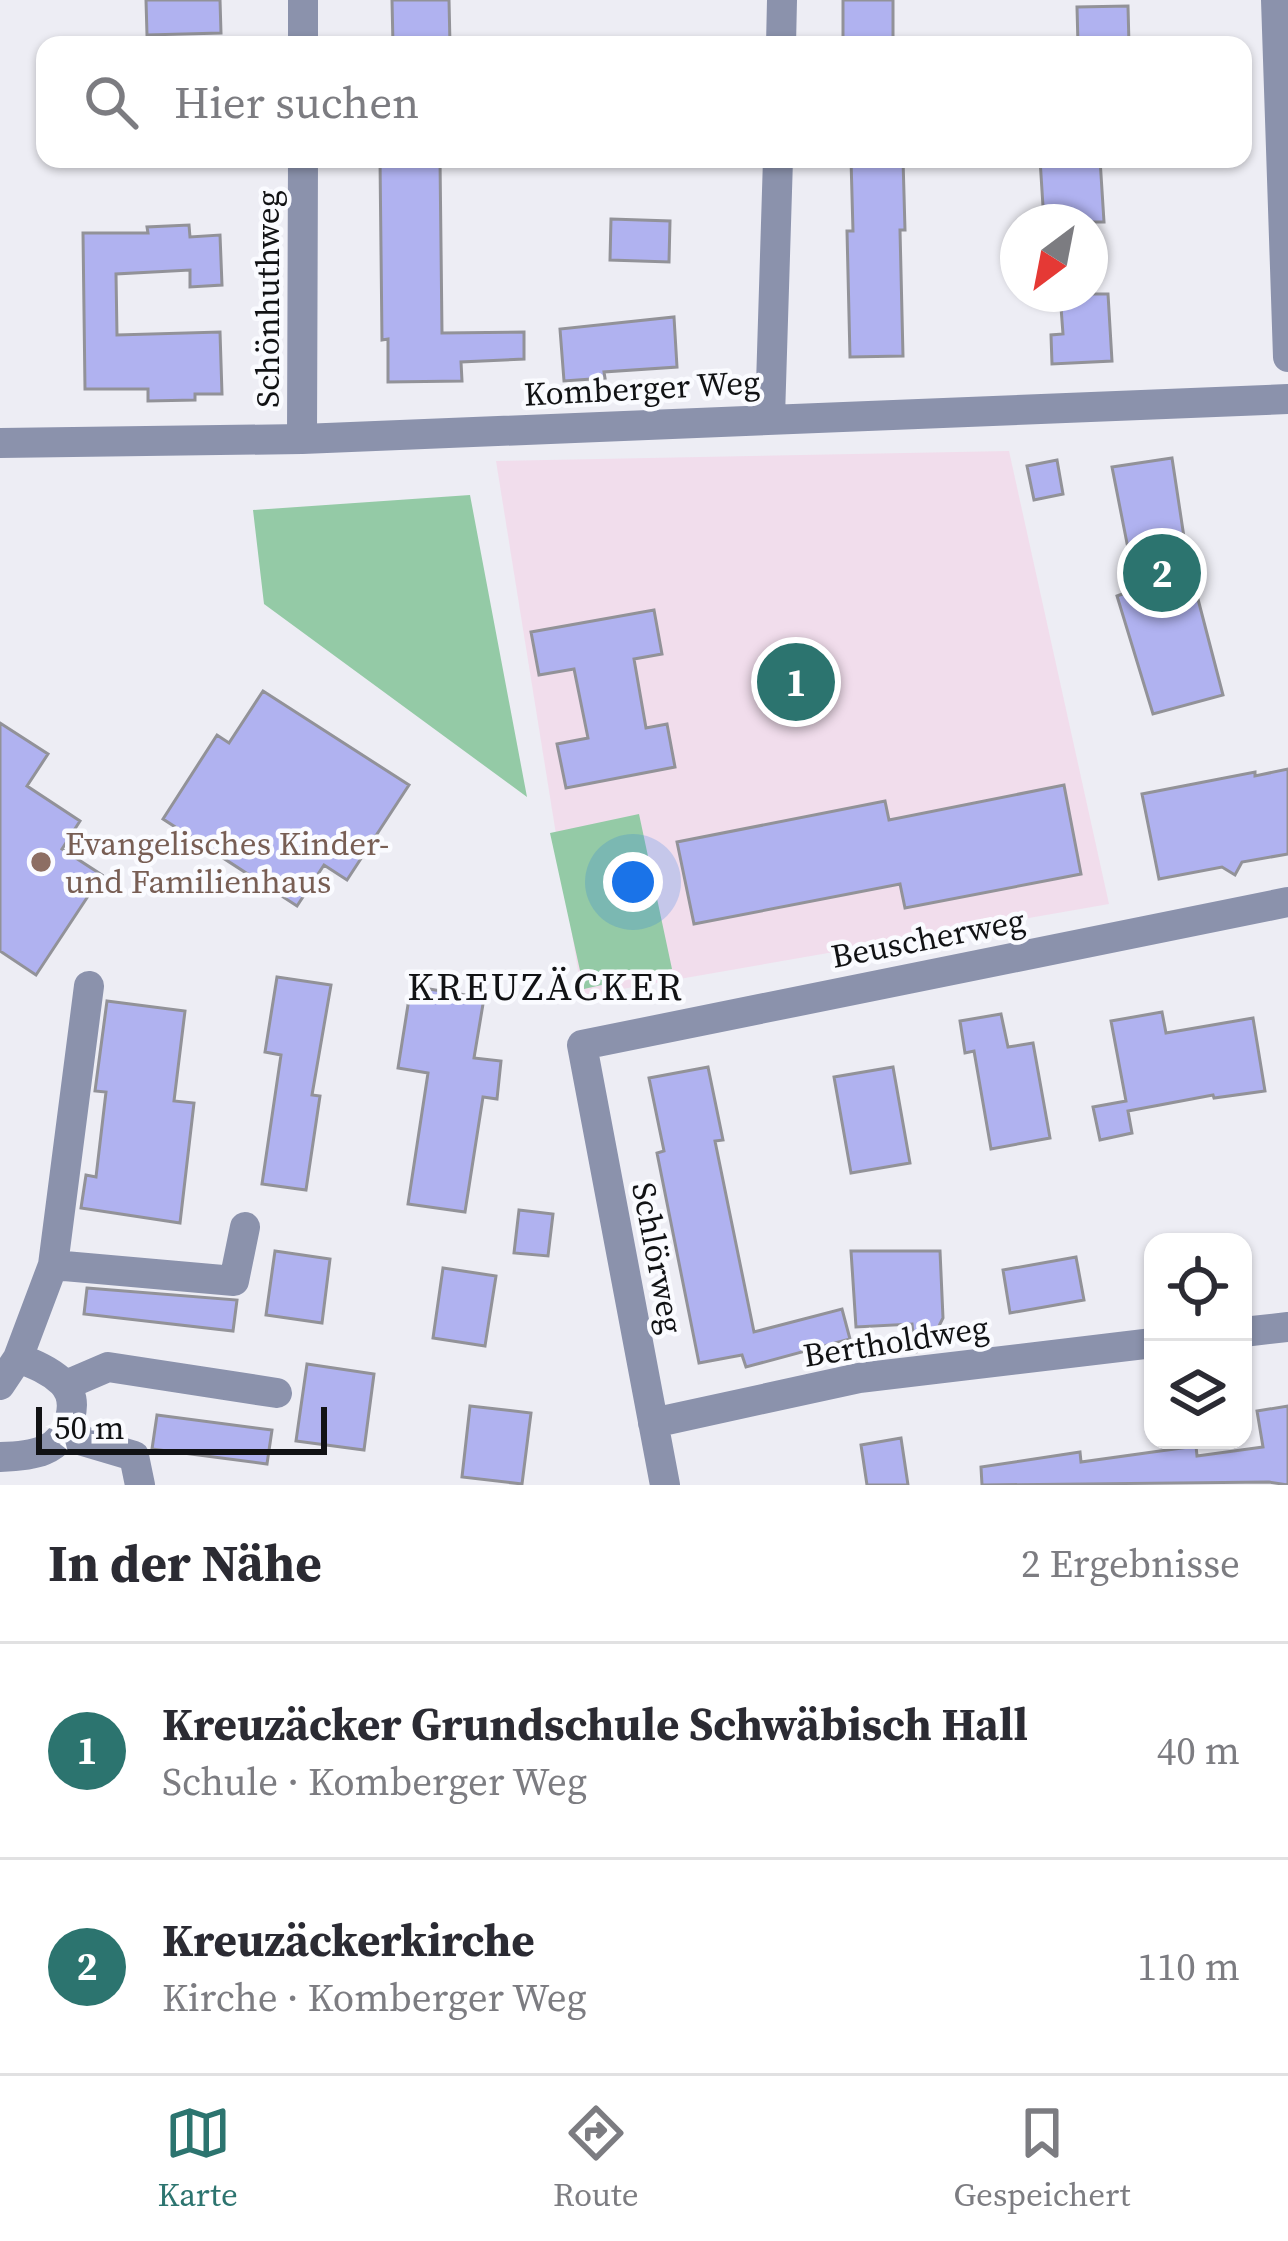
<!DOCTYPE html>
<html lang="de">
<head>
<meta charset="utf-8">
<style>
	:root { --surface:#fff; --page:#f2f2f3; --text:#2b2b33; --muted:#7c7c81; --line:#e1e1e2; --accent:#2c746f }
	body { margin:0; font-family:"Source Serif 4",serif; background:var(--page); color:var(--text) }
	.controls { position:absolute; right:36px; bottom:36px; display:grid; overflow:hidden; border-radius:24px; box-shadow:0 3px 9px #0004 }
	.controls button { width:108px; height:108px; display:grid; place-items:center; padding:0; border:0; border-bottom:3px solid var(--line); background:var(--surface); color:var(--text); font:60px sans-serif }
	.compass { position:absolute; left:1000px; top:204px; width:108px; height:108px; border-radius:50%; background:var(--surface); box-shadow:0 3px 9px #0004; rotate:212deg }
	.scale { position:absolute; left:36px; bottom:30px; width:291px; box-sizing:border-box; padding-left:12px; border:6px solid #111214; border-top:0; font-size:33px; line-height:42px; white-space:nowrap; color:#111214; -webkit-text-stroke:9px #fafbff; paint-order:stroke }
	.you { position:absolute; left:633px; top:882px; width:42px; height:42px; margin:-30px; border:9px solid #fff; border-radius:50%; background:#1a73e8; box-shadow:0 0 0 18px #1a73e833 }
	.badge { display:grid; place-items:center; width:78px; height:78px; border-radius:50%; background:var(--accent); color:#fff; font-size:39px; font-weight:700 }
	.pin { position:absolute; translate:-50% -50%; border:6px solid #fff; box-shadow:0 3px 12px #0006 }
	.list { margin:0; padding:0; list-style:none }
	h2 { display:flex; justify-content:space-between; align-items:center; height:156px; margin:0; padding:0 48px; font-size:51px }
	h2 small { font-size:39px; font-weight:400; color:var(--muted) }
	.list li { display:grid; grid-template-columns:78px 1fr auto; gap:36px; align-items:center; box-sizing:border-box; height:216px; padding:0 48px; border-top:3px solid var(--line) }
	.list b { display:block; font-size:45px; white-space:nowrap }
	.list p { margin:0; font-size:39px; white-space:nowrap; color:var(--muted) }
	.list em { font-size:39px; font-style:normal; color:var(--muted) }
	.icon { flex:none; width:66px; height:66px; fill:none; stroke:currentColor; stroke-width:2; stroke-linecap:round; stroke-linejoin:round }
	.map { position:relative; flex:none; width:1288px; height:1485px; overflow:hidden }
	.search { position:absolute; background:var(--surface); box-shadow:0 3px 9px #0004; left:36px; right:36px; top:36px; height:132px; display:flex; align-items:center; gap:30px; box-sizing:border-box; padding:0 42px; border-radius:24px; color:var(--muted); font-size:45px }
	.sheet { height:588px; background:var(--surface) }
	nav { display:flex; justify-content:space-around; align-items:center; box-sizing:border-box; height:168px; border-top:3px solid var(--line); background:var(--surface); font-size:33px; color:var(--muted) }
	nav a { display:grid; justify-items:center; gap:6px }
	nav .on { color:var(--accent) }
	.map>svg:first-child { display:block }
	.education { fill:#f1ddec }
	.green { fill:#94caa6 }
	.building { fill:#b0b2f0; stroke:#929298; stroke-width:3 }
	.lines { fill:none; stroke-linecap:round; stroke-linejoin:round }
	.street { stroke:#8b92ac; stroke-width:30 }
	.education-dot { fill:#8d6e63; stroke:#fafbff; stroke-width:4.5 }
	.labels { text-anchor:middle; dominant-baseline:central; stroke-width:9; stroke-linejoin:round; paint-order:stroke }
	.street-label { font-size:33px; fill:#111214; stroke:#fafbff }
	.education-label { font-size:33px; fill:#785e54; stroke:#fafbff; text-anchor:start }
	.quarter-label { font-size:39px; letter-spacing:3px; fill:#111214; stroke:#fafbff }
</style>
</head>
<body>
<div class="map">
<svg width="1288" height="1485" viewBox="0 0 1288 1485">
	<rect width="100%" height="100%" fill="#ededf4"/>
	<path class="education" d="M 1009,451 L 1109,904 L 582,996 L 496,461 Z"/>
	<path class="green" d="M 470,495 L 527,797 L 264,604 L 253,510 Z
		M 639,814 L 672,969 L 584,989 L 550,833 Z"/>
	<path class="building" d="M 146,0 L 220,0 L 221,33 L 147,35 Z
		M 392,0 L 449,0 L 450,45 L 393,45 Z
		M 843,0 L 893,0 L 893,39 L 843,39 Z
		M 1128,6 L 1129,45 L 1078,45 L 1077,7 Z
		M 380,159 L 440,159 L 442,333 L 524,332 L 524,359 L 461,362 L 462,381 L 388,382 L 388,339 L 382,340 Z
		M 851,159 L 903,159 L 905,230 L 900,230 L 903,356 L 850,357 L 847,231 L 853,231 Z
		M 1040,159 L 1100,159 L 1104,222 L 1044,222 Z
		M 611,219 L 670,221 L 669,262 L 610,260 Z
		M 189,225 L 190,237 L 220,235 L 222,285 L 190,287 L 190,270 L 116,274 L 117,335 L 220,332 L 222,394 L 195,394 L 195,400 L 148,401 L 148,389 L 85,389 L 83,233 L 148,233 L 147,227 Z
		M 1060,294 L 1108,294 L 1112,361 L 1052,364 L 1051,335 L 1063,334 Z
		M 674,317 L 677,367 L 604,372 L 605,378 L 564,381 L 560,329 Z
		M 1172,458 L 1187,557 L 1223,695 L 1153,714 L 1117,596 L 1136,589 L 1112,467 Z
		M 1057,460 L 1063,494 L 1034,500 L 1027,466 Z
		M 654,610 L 662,654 L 634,659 L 646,728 L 667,724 L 675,767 L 566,788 L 557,744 L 588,738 L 574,669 L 539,675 L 531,632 Z
		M 263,691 L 409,785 L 347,880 L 324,865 L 297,906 L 163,819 L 217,735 L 229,743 Z
		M 0,723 L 48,754 L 27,786 L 80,821 L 62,849 L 102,875 L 36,975 L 0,951 Z
		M 1288,769 L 1288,854 L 1242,862 L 1235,875 L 1222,867 L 1159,879 L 1142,794 L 1255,772 L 1255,776 Z
		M 1064,785 L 1081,874 L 905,908 L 900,884 L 694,924 L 677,842 L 885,801 L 889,820 Z
		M 277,977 L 331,985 L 312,1095 L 320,1096 L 306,1190 L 262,1184 L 281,1055 L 265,1052 Z
		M 411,986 L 484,998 L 474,1058 L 501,1061 L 497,1099 L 483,1097 L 465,1212 L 408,1204 L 428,1073 L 398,1068 Z
		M 107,1001 L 185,1011 L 174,1101 L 194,1103 L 180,1223 L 81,1208 L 86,1175 L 96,1177 L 106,1092 L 95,1091 Z
		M 1162,1012 L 1166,1033 L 1253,1018 L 1265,1091 L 1214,1098 L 1213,1095 L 1128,1111 L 1132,1133 L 1100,1140 L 1093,1107 L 1126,1101 L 1111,1021 Z
		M 1001,1014 L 1008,1047 L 1033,1043 L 1050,1138 L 991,1149 L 974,1051 L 965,1053 L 960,1021 Z
		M 708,1067 L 723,1140 L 715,1141 L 754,1332 L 842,1309 L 850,1339 L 746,1367 L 742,1355 L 699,1363 L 657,1153 L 664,1151 L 649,1078 Z
		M 893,1067 L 910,1163 L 851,1173 L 834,1077 Z
		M 519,1210 L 553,1214 L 548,1256 L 514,1253 Z
		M 275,1251 L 330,1259 L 322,1323 L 266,1315 Z
		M 851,1251 L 940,1251 L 943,1318 L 927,1350 L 915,1352 L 912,1324 L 856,1327 Z
		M 1076,1257 L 1084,1300 L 1010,1313 L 1003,1270 Z
		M 443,1268 L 496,1276 L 485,1346 L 433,1338 Z
		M 87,1288 L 237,1300 L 233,1331 L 84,1314 Z
		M 307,1364 L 374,1374 L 364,1450 L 296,1441 Z
		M 470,1406 L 531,1413 L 522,1484 L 462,1477 Z
		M 1288,1406 L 1288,1485 L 1269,1482 L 982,1485 L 981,1467 L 1080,1452 L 1081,1462 L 1196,1446 L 1197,1456 L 1263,1447 L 1257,1411 Z
		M 157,1415 L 272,1430 L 267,1464 L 152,1449 Z
		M 901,1438 L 908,1485 L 867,1485 L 861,1445 Z"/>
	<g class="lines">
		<path class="street" d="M 1276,0 L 1288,357
			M 303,45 L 303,0
			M 781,45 L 782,0
			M 770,417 L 778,159
			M 302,439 L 303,159
			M 0,443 L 302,439 L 1288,399
			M 53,1265 L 234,1281 L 245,1227
			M 1243,1332 L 1288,1327
			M 0,1385 L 18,1358
			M 66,1385 L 108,1367 L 277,1393
			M 653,1423 L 859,1378 L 1153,1343
			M 63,1435 L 134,1456 L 140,1485
			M 0,1457 C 32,1456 62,1453 70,1418 C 74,1404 72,1392 62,1382 C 49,1370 34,1364 18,1358 L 53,1265 L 89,986
			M 665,1485 L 582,1045 L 1288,902"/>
	</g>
	<circle class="education-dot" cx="41" cy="862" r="12"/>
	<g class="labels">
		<g class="street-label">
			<text transform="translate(267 299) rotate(-90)">Schönhuthweg</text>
			<text transform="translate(642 388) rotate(-3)">Komberger Weg</text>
			<text transform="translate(928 938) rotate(-11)">Beuscherweg</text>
			<text transform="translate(658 1258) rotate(79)">Schlörweg</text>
			<text transform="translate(896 1341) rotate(-9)">Bertholdweg</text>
		</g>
		<g class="education-label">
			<text x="65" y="843">Evangelisches Kinder-<tspan x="65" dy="38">und Familienhaus</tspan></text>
		</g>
		<g class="quarter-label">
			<text x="546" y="986">KREUZÄCKER</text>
		</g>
	</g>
</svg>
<div class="controls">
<button><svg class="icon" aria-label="locate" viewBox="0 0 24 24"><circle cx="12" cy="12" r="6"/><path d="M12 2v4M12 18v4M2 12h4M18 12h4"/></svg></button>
<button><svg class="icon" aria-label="layers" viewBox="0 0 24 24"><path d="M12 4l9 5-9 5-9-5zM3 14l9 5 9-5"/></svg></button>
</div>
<svg class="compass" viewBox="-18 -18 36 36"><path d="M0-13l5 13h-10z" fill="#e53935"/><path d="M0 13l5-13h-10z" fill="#7c7c81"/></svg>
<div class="scale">50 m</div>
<div class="you"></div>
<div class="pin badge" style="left:796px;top:682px">1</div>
<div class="pin badge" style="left:1162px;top:573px">2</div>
<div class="search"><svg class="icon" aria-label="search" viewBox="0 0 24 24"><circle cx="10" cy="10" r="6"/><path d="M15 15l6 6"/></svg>Hier suchen</div>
</div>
<section class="sheet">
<h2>In der Nähe<small>2 Ergebnisse</small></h2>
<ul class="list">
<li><span class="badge">1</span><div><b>Kreuzäcker Grundschule Schwäbisch Hall</b><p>Schule · Komberger Weg</p></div><em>40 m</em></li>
<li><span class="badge">2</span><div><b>Kreuzäckerkirche</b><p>Kirche · Komberger Weg</p></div><em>110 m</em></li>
</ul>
</section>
<nav>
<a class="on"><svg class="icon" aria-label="map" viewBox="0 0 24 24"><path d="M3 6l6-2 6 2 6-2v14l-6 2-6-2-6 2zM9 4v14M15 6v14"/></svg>Karte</a>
<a><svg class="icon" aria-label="directions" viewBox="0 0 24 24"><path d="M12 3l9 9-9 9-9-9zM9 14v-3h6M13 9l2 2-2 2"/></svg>Route</a>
<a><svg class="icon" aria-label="saved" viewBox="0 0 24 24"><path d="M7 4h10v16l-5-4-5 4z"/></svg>Gespeichert</a>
</nav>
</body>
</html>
